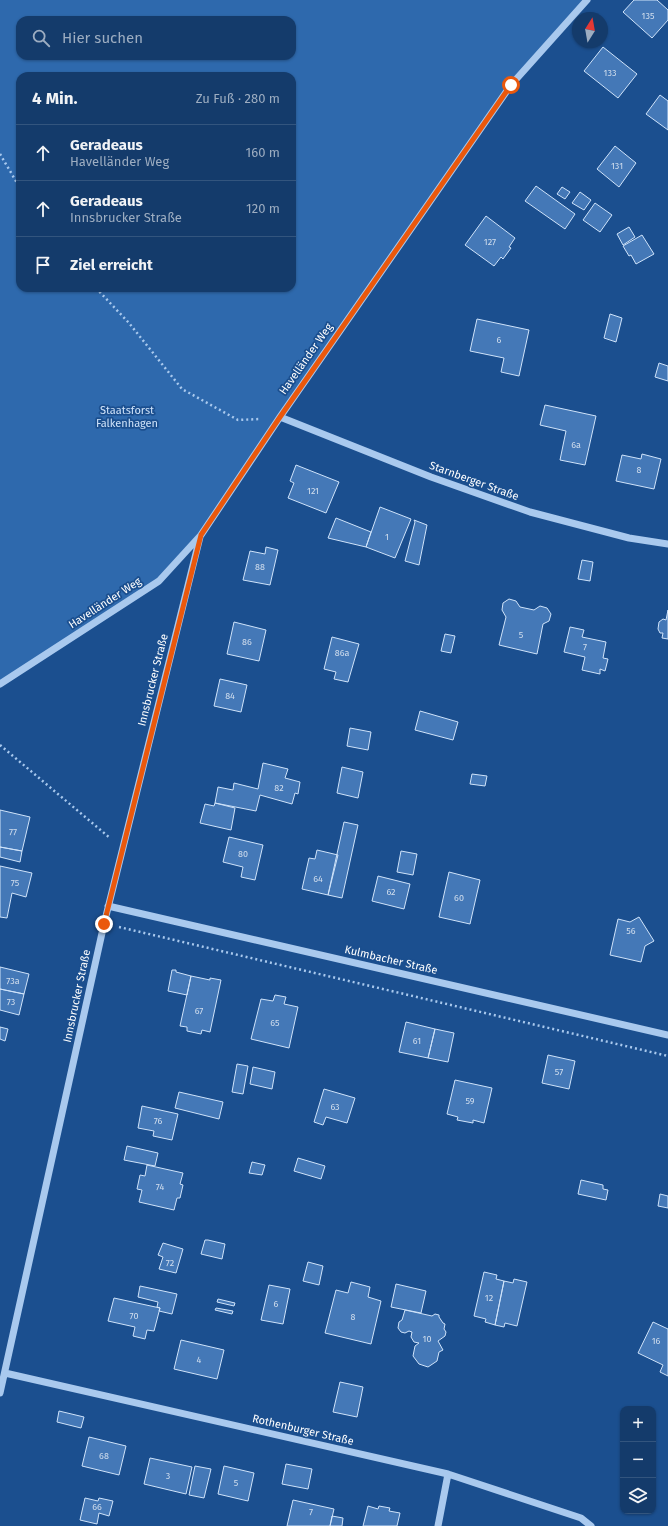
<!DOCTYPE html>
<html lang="de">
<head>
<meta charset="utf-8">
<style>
	:root { --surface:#143b6b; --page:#214673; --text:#f1f3f6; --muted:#9dadc1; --line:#33557e }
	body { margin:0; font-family:"Fira Sans",sans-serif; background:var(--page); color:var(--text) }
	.controls { position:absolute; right:12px; bottom:12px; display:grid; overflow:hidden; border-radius:8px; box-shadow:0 1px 3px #0004 }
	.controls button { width:36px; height:36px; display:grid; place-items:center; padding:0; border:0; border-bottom:1px solid var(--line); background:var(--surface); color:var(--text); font:20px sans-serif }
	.compass { position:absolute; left:572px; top:12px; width:36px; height:36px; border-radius:50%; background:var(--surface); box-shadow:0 1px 3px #0004; rotate:11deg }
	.stop { position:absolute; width:12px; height:12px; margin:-9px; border:3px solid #ea580c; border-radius:50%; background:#fff }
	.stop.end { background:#ea580c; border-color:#fff; box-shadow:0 1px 4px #0008 }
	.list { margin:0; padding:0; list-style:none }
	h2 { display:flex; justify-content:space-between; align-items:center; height:52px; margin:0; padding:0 16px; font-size:17px }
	h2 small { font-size:13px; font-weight:400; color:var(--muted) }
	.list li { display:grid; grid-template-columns:26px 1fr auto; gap:12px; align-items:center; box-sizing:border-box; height:56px; padding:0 16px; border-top:1px solid var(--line) }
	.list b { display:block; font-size:15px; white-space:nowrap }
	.list p { margin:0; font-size:13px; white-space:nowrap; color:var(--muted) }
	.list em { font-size:13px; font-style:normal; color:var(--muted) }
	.icon { flex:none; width:22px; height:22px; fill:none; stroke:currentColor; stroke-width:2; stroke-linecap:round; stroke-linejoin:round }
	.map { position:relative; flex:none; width:668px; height:1526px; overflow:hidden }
	.search { position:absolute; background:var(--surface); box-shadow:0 1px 3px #0004; left:16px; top:16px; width:280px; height:44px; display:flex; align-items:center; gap:10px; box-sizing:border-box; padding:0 14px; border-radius:12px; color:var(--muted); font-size:15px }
	.panel { position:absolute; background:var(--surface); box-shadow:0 1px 3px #0004; left:16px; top:72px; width:280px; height:220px; border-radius:12px }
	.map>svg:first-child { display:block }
	.green { fill:#2e69ad; fill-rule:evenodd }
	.building { fill:#4478b7; stroke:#cfe3fa }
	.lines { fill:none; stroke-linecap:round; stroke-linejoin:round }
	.path { stroke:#a9c9ee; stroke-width:2.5; stroke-dasharray:2 3; stroke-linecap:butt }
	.minor { stroke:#a9c9ee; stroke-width:7 }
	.route { stroke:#ea580c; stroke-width:5 }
	.labels { text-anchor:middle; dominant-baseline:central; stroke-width:3.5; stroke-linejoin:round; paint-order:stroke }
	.number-label { font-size:9px; fill:#d0dded }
	.street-label { font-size:11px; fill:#fff; stroke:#1b4f8f }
	.park-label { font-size:11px; fill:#cfe3fa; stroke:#1b4f8f }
</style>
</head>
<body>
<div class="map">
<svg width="668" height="1526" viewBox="0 0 668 1526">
	<rect width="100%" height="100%" fill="#1b4f8f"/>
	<path class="green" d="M 0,0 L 587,0 L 511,85 L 201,535 L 159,581 L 0,684 ZM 20,20 L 292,20 L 292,56 L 20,56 ZM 20,76 L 292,76 L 292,288 L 20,288 Z"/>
	<path class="building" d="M 634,0 L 657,0 L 668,10 L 668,20 L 652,38 L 623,12 Z
		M 603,47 L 637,74 L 618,98 L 584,71 Z
		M 660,95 L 668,101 L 668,130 L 646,114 Z
		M 615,146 L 636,163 L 619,187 L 597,169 Z
		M 536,186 L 575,214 L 565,229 L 525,201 Z
		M 562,187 L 570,192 L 565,199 L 557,194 Z
		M 580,192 L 591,200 L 584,210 L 572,203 Z
		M 595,203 L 612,215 L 600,232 L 583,220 Z
		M 486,216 L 515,238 L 509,247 L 511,248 L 503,259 L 501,257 L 494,266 L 465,245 Z
		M 629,227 L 635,237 L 623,245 L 617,234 Z
		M 642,235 L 654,254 L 636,264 L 631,255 L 629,256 L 623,246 Z
		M 610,314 L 622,318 L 616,342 L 604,338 Z
		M 477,319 L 529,330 L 519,376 L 501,372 L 504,358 L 470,351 Z
		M 659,363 L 668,366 L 668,381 L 655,377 Z
		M 545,405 L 596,416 L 585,465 L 560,460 L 566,431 L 540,425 Z
		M 642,454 L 661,459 L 654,489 L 616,481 L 622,455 L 641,459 Z
		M 296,465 L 339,482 L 326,513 L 288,498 L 294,483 L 290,481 Z
		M 380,507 L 411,519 L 395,558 L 366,547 Z
		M 336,518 L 371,532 L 366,547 L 328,538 Z
		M 414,520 L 427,525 L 419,565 L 405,561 L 415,522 Z
		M 266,547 L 278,550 L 270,585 L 243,580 L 250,551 L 265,554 Z
		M 582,560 L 593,562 L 590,581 L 578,579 Z
		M 509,599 L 516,601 L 520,607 L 534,610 L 540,606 L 547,608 L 551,614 L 549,621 L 543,624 L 537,654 L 499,645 L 506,617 L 502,610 L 503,603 Z
		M 668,610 L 668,639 L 662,638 L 663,633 L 660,633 L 658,629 L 659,622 L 663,619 L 666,620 Z
		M 234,622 L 266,630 L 259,661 L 227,654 Z
		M 570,627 L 584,630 L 582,637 L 606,642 L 603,658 L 608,659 L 605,671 L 600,669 L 600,674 L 582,670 L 585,657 L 564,652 Z
		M 445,634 L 455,636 L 451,653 L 441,651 Z
		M 332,637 L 359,644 L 348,682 L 334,679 L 336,672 L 324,669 Z
		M 220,679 L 247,685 L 241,712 L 214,706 Z
		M 420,711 L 458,722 L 453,740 L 415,730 Z
		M 350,728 L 371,732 L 368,750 L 347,746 Z
		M 263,763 L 288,769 L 285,778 L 300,782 L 298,794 L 295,793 L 292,804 L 260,795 L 256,811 L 215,803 L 218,787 L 233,790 L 234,783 L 258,789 Z
		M 342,767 L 363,772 L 358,798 L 337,793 Z
		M 472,774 L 487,776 L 485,786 L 470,784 Z
		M 215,803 L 235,808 L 231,830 L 200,823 L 205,804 L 214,806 Z
		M 0,810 L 30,817 L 22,851 L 0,847 Z
		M 344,822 L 358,825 L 342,898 L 328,895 Z
		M 229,837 L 263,845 L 255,880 L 241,877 L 243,867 L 223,862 Z
		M 0,847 L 22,851 L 20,862 L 0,857 Z
		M 317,850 L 338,855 L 328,895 L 302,889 L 309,858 L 315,859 Z
		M 401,851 L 417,854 L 413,875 L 397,872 Z
		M 0,866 L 32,873 L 26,897 L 12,893 L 7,918 L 0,917 Z
		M 449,872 L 480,880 L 470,924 L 439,917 Z
		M 378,876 L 410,884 L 404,909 L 372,901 Z
		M 639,917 L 654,941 L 645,946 L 641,962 L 610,955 L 618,919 L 630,922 Z
		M 0,967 L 29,974 L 24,994 L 0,989 Z
		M 172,970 L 176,970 L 176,972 L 191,976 L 187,995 L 168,991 Z
		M 191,976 L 210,980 L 210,978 L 221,980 L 210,1032 L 202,1030 L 201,1034 L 187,1031 L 187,1027 L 180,1026 Z
		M 0,989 L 24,994 L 19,1015 L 0,1010 Z
		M 275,995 L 286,997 L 284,1004 L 298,1007 L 289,1048 L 251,1039 L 261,999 L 273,1001 Z
		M 406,1022 L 435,1029 L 428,1058 L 399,1052 Z
		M 0,1027 L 8,1029 L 5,1041 L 0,1039 Z
		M 435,1029 L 454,1033 L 448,1062 L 428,1058 Z
		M 548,1055 L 575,1061 L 569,1089 L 542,1083 Z
		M 237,1064 L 248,1066 L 243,1094 L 232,1092 Z
		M 253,1067 L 275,1072 L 272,1089 L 250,1084 Z
		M 455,1080 L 492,1088 L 484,1123 L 473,1120 L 473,1123 L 457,1120 L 458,1117 L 447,1114 Z
		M 324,1089 L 355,1098 L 347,1123 L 326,1117 L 323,1125 L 314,1122 Z
		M 179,1092 L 223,1102 L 219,1119 L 175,1108 Z
		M 142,1106 L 178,1114 L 172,1140 L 153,1136 L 154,1131 L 138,1128 Z
		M 127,1146 L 158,1153 L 155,1166 L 124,1160 Z
		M 298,1158 L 325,1166 L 321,1179 L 294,1171 Z
		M 252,1162 L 265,1165 L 262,1175 L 249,1173 Z
		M 147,1165 L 183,1173 L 180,1184 L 183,1185 L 180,1198 L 177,1198 L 174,1210 L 139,1202 L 142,1190 L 137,1189 L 140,1175 L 145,1176 Z
		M 581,1180 L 603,1185 L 603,1189 L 608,1190 L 606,1200 L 578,1194 Z
		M 660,1194 L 668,1196 L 668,1208 L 658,1206 Z
		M 205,1240 L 208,1240 L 225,1244 L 222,1259 L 201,1254 Z
		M 163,1243 L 183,1249 L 176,1273 L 159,1269 L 163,1257 L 158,1255 Z
		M 308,1262 L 323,1266 L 319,1285 L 303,1281 Z
		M 484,1272 L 497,1275 L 496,1279 L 504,1281 L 495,1325 L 485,1322 L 486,1319 L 474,1316 Z
		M 514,1279 L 527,1282 L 517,1326 L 505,1323 L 504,1327 L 495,1325 L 504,1281 L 513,1283 Z
		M 351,1282 L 370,1287 L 368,1297 L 381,1301 L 371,1344 L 325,1333 L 336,1290 L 348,1293 Z
		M 396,1284 L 426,1291 L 421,1313 L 391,1307 Z
		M 269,1285 L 290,1289 L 283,1324 L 261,1320 Z
		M 140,1286 L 177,1294 L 172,1314 L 159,1311 L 160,1308 L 157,1307 L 158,1302 L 138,1297 Z
		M 114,1298 L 160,1308 L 154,1331 L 147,1330 L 145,1339 L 133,1336 L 135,1327 L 108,1321 Z
		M 218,1299 L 235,1303 L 234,1306 L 217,1302 Z
		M 216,1308 L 233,1311 L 232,1314 L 215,1310 Z
		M 405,1310 L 432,1316 L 435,1314 L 439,1315 L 439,1317 L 443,1323 L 445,1324 L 444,1329 L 446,1332 L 445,1336 L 438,1341 L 443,1350 L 439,1352 L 437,1361 L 428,1367 L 419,1364 L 413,1356 L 415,1346 L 419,1343 L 414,1342 L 411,1337 L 412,1332 L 409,1331 L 405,1333 L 401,1332 L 398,1328 L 399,1322 L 402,1320 Z
		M 653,1322 L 668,1329 L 668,1376 L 660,1372 L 663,1365 L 638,1353 Z
		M 181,1340 L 224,1350 L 217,1379 L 174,1369 Z
		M 340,1382 L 363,1387 L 357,1417 L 333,1412 Z
		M 59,1411 L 84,1417 L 81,1428 L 57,1422 Z
		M 89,1437 L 126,1446 L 119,1475 L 82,1466 Z
		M 150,1458 L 192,1467 L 186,1494 L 144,1484 Z
		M 286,1464 L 312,1469 L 308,1489 L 282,1484 Z
		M 195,1466 L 211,1469 L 204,1498 L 189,1495 Z
		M 224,1466 L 254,1473 L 248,1501 L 218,1494 Z
		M 85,1498 L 98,1501 L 99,1498 L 113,1501 L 109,1516 L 99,1513 L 97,1524 L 80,1520 Z
		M 293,1500 L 334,1509 L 330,1526 L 287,1526 Z
		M 368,1506 L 378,1509 L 379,1506 L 390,1508 L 389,1511 L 400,1513 L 397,1526 L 363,1526 Z
		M 332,1516 L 343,1518 L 342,1526 L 330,1526 Z"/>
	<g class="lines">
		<path class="path" d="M 0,154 L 20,188
			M 96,288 L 129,323 L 182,389 L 238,420 L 260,419
			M 0,745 L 110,838
			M 119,927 L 668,1056"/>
		<path class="minor" d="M 280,417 L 431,477 L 530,512 L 629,538 L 668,544
			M 0,684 L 159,581 L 201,535 L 280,417 L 511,85 L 587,0
			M 108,906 L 668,1035
			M 5,1373 L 448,1474 L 581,1518 L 591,1526
			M 0,1393 L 104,924 L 200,537
			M 438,1526 L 448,1474"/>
	</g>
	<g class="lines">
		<path class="route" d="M 104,924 L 201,535 L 280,417 L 511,85"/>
	</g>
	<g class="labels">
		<g class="number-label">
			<text x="648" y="16">135</text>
			<text x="610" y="73">133</text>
			<text x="617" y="166">131</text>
			<text x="490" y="242">127</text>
			<text x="499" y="340">6</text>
			<text x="576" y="445">6a</text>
			<text x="639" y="470">8</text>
			<text x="313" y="491">121</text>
			<text x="387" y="537">1</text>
			<text x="260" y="567">88</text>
			<text x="521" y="635">5</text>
			<text x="247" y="642">86</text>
			<text x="585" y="647">7</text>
			<text x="342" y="653">86a</text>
			<text x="230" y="696">84</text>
			<text x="279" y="788">82</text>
			<text x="13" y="832">77</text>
			<text x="243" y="854">80</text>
			<text x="318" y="879">64</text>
			<text x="15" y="883">75</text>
			<text x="391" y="892">62</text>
			<text x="459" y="898">60</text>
			<text x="631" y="931">56</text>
			<text x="13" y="981">73a</text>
			<text x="11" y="1002">73</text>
			<text x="199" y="1011">67</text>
			<text x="275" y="1023">65</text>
			<text x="417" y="1041">61</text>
			<text x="559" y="1072">57</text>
			<text x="470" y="1101">59</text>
			<text x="335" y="1107">63</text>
			<text x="158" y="1121">76</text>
			<text x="160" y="1187">74</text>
			<text x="170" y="1263">72</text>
			<text x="489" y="1298">12</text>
			<text x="276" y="1304">6</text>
			<text x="134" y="1316">70</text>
			<text x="353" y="1317">8</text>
			<text x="427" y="1339">10</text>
			<text x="656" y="1341">16</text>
			<text x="199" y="1360">4</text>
			<text x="104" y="1456">68</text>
			<text x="168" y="1476">3</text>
			<text x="236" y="1483">5</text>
			<text x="97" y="1507">66</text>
			<text x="311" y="1512">7</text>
		</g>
		<g class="street-label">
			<text transform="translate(306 359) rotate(-55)">Havelländer Weg</text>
			<text transform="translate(474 481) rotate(20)">Starnberger Straße</text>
			<text transform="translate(105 603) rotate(-33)">Havelländer Weg</text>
			<text transform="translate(153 680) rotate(-76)">Innsbrucker Straße</text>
			<text transform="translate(391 960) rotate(13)">Kulmbacher Straße</text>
			<text transform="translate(77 996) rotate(-78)">Innsbrucker Straße</text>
			<text transform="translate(303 1430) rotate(13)">Rothenburger Straße</text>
		</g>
		<g class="park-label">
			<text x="127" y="410">Staatsforst<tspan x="127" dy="13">Falkenhagen</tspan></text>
		</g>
	</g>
</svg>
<div class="controls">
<button>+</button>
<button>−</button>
<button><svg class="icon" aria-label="layers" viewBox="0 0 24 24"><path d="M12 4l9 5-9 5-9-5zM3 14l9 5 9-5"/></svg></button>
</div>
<svg class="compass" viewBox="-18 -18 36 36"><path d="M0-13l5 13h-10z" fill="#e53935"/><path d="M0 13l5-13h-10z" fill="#9dadc1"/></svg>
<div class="stop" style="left:511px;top:85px"></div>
<div class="stop end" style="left:104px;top:924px"></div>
<div class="search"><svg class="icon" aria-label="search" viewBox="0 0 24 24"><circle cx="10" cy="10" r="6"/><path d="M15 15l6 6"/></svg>Hier suchen</div>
<section class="panel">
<h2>4 Min.<small>Zu Fuß · 280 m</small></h2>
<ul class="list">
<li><svg class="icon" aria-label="ahead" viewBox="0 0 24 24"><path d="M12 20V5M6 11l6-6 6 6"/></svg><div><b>Geradeaus</b><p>Havelländer Weg</p></div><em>160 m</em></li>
<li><svg class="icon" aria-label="ahead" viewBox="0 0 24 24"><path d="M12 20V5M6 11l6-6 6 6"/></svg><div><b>Geradeaus</b><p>Innsbrucker Straße</p></div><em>120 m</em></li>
<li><svg class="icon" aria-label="arrive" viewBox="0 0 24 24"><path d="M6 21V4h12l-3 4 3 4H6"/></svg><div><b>Ziel erreicht</b></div></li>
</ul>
</section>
</div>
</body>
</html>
